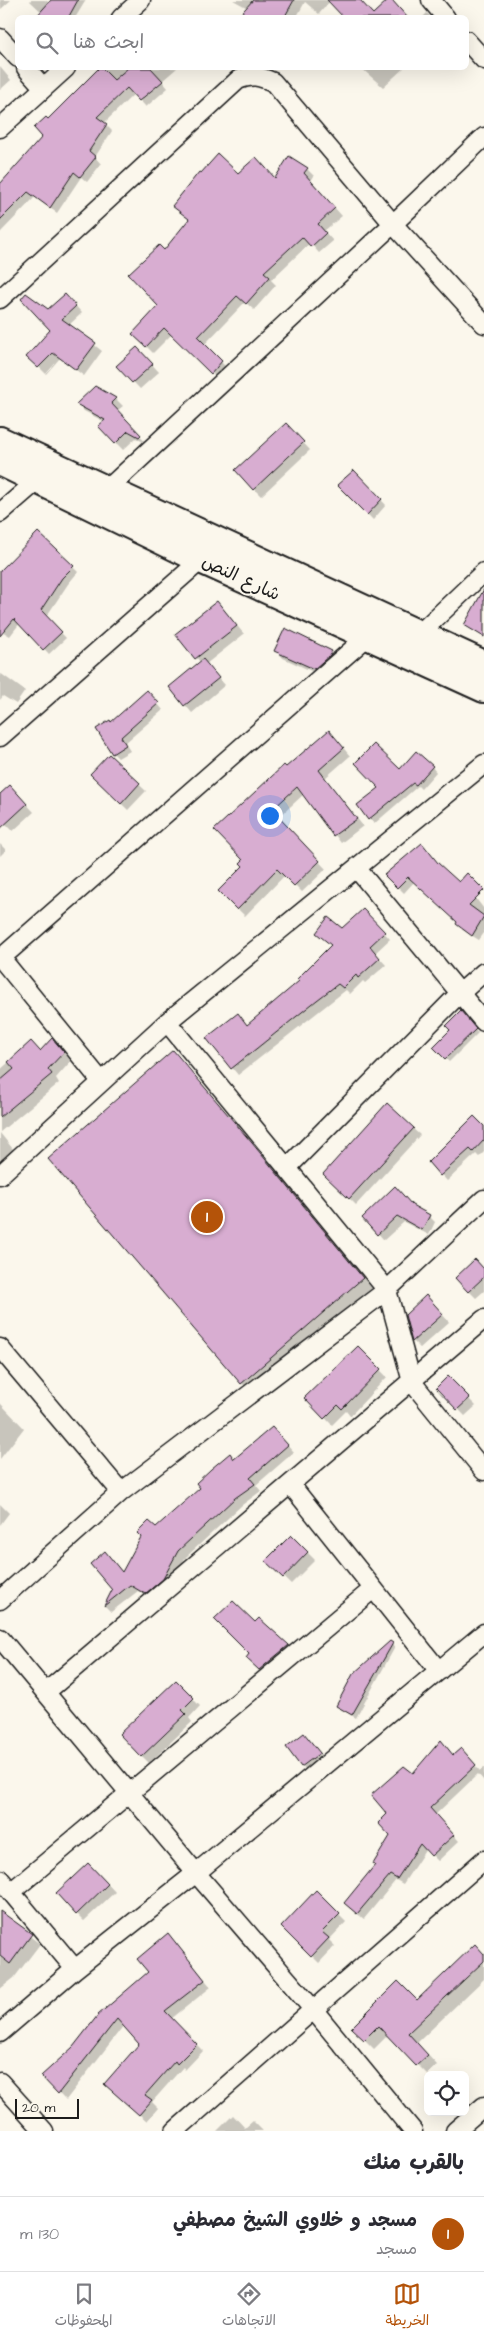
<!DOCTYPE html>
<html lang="ar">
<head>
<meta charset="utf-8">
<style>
	:root { --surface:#fff; --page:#f2f2f3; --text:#2b2b33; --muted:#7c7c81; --line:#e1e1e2; --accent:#b45309 }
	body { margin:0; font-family:"Architects Daughter","Playpen Sans Arabic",sans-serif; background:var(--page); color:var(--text); direction:rtl }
	.controls { position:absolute; right:15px; bottom:15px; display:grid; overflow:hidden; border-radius:8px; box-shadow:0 5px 20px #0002 }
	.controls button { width:45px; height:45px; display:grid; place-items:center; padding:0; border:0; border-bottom:1px solid var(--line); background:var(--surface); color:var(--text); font:25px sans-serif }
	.scale { position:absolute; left:15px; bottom:12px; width:64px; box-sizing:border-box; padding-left:5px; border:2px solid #1c1c1c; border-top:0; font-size:14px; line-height:18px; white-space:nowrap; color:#1c1c1c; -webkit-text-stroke:4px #fbf7ec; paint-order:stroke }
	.you { position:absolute; left:269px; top:815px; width:18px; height:18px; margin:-12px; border:4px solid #fff; border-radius:50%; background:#1a73e8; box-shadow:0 0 0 8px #1a73e833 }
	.badge { display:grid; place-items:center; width:32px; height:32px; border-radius:50%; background:var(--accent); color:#fff; font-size:16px; font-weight:700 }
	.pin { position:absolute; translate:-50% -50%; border:2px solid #fff; box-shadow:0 1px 5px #0006 }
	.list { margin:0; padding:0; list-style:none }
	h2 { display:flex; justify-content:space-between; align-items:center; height:65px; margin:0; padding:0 20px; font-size:21px }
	h2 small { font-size:16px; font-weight:400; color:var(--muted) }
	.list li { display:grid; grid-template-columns:32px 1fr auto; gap:15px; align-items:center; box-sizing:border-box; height:75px; padding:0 20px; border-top:1px solid var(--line) }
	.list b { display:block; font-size:19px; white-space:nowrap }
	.list p { margin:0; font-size:16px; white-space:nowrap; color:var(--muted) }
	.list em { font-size:16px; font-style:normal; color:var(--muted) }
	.icon { flex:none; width:28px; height:28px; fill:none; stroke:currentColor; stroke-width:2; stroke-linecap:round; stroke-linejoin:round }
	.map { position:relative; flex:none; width:484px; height:2131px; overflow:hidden; direction:ltr }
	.search { position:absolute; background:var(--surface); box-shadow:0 5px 20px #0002; left:15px; right:15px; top:15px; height:55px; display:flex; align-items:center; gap:12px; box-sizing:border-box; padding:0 18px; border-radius:8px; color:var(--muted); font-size:19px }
	.sheet { height:140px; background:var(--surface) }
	nav { display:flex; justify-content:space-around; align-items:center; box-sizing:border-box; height:70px; border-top:1px solid var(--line); background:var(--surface); font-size:14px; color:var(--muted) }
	nav a { display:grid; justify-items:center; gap:2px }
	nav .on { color:var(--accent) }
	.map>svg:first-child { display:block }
	.shadow { fill:#0003 }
	.building { fill:#d8add1; stroke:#1c1c1c }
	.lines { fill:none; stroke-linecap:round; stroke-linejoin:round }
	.minor-casing { stroke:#1c1c1c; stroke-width:21 }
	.secondary-casing { stroke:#1c1c1c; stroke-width:30 }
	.minor { stroke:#fbf7ec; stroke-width:18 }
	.secondary { stroke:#fbf7ec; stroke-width:26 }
	.labels { text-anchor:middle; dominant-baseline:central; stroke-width:4; stroke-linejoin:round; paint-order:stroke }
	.street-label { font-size:18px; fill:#1c1c1c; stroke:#fbf7ec }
</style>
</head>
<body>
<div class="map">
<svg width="484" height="2131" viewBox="0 0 484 2131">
	<rect width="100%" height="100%" fill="#fbf7ec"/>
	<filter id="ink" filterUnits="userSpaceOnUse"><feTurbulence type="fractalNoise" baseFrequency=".02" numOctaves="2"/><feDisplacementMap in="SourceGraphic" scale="10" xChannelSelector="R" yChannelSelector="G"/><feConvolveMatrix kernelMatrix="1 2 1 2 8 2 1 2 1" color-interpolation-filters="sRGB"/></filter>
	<g filter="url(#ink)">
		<path class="shadow" d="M 0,0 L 11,0 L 1,9 Z
			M 31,0 L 45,0 L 50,3 L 53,0 L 86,0 L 75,18 L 48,18 L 30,1 Z
			M 233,0 L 359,0 L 373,15 L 390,0 L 407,18 L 345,18 L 330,1 L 319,14 L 305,2 L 296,18 L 266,18 Z
			M 427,13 L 431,18 L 422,18 Z
			M 0,67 L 11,80 L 0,90 Z
			M 101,68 L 177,68 L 162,81 L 168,88 L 146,107 L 134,94 L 104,123 L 112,131 L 95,157 L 101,164 L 87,182 L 81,177 L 57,213 L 35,197 L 0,233 L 0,185 L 44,138 L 48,120 Z
			M 361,68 L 404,68 L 383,87 Z
			M 307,169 L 314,176 L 311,181 L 342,216 L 324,231 L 333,241 L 319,253 L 310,243 L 271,280 L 276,285 L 254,310 L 245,302 L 204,345 L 228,369 L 219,380 L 172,334 L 153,353 L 134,334 L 160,306 L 164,252 L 190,220 L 174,206 L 238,175 L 276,180 Z
			M 72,302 L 82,313 L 69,325 L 102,351 L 84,376 L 60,358 L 46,374 L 28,356 L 52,330 L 48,310 Z
			M 137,348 L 159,372 L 140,389 L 118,366 Z
			M 95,388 L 116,399 L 123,406 L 117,411 L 147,444 L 136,438 L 123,450 L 100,426 L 105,422 L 84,411 L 78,404 Z
			M 293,432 L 310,450 L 261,496 L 254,489 Z
			M 354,471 L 386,505 L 373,520 L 339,485 Z
			M 38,533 L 78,572 L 68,584 L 46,617 L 66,638 L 49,654 L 20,623 L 10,636 L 0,630 L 0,573 Z
			M 217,602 L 244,634 L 206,664 L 225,685 L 192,713 L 171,688 L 201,663 L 177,634 Z
			M 276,650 L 331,652 L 339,659 L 322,676 L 283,658 Z
			M 0,673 L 25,691 L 16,704 L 3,696 L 0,700 Z
			M 153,698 L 163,710 L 125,743 L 130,751 L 118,758 L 113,753 L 112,724 Z
			M 336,739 L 350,756 L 325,778 L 363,826 L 341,843 L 304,794 L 278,818 L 326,869 L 302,892 L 285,875 L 245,916 L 219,891 L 244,866 L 286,769 Z
			M 109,756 L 146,791 L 128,810 L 91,774 Z
			M 432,767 L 436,772 L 421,789 L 418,786 L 374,824 L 359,805 L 400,771 Z
			M 17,794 L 34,812 L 13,831 L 0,818 L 0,796 Z
			M 0,844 L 6,850 L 0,856 Z
			M 442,868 L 459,884 L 467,887 L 484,909 L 484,933 L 479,940 L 463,930 L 458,924 L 459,922 L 414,882 L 404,893 L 386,875 Z
			M 369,916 L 390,939 L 375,953 L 386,965 L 365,983 L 363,981 L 350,994 L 346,990 L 238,1075 L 208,1038 L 238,1014 L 248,1026 L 301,981 L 332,946 L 342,930 Z
			M 464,1016 L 478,1033 L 449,1062 L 435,1047 Z
			M 31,1043 L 40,1052 L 60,1048 L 71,1061 L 56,1078 L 59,1083 L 0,1132 L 0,1070 Z
			M 185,1065 L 375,1292 L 255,1396 L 242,1383 Z
			M 484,1128 L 484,1152 L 479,1157 L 476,1154 L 447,1181 L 430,1162 Z
			M 413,1129 L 420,1135 L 356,1205 L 325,1174 Z
			M 0,1133 L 17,1154 L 5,1165 L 0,1161 Z
			M 413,1207 L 429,1216 L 435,1222 L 429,1235 L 404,1222 L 384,1240 L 364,1218 Z
			M 484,1270 L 484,1291 L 476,1298 L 469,1291 Z
			M 433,1304 L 449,1322 L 420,1348 L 413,1341 Z
			M 358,1347 L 387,1377 L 350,1416 L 346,1411 L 332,1425 L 306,1398 Z
			M 448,1378 L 476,1406 L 465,1416 L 438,1388 Z
			M 0,1403 L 24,1428 L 0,1459 Z
			M 279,1435 L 294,1452 L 256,1485 L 261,1491 L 242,1505 L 185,1558 L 170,1585 L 153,1600 L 138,1591 L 111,1612 L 105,1606 L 114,1590 L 112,1560 L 123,1573 L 156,1529 L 235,1460 Z
			M 0,1504 L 9,1513 L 0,1525 Z
			M 291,1536 L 315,1560 L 291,1584 L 267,1561 Z
			M 259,1620 L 295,1653 L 267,1677 L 255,1666 L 251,1654 L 255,1624 Z
			M 390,1643 L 395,1647 L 356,1718 L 341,1709 L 337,1706 Z
			M 176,1682 L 200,1706 L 189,1718 L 192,1722 L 149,1763 L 121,1735 Z
			M 304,1734 L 326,1761 L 309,1774 L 288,1747 Z
			M 461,1750 L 480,1771 L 484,1767 L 484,1781 L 478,1774 L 435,1815 L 459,1841 L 438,1861 L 426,1849 L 403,1884 L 396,1880 L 364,1919 L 351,1909 L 392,1836 L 389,1814 L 413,1775 L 454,1756 Z
			M 96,1871 L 115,1892 L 84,1921 L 77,1914 Z
			M 316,1892 L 346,1922 L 329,1940 L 335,1946 L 319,1963 L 283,1927 Z
			M 0,1913 L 40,1944 L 14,1978 L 0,1989 Z
			M 168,1935 L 211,1987 L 171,2019 L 203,2051 L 185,2070 L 183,2067 L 152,2102 L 158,2108 L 147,2121 L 112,2091 L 140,2044 L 124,2025 L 66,2100 L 43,2076 L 150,1972 Z
			M 484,1955 L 484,1979 L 417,2043 L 437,2065 L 427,2074 L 388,2035 L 374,2049 L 353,2028 L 417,2001 Z
			M 233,2115 L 245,2128 L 253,2121 L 263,2131 L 217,2131 Z"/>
		<path class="building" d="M 51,0 L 78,0 L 68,18 L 35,18 Z
			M 253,0 L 294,0 L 284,18 L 237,18 Z
			M 327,0 L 360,0 L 373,14 L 388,0 L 392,0 L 408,18 L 344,18 Z
			M 99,68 L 102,68 L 114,80 L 128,68 L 151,68 L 163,81 L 139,101 L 127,88 L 97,117 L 107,124 L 89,151 L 96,157 L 80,177 L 74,172 L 50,208 L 28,192 L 0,220 L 0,184 L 42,137 L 34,128 L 46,117 L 48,119 Z
			M 218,154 L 238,173 L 256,157 L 275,178 L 289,156 L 308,168 L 304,173 L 335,208 L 318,224 L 326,233 L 311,247 L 302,237 L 264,272 L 270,277 L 246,304 L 237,296 L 198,337 L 222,361 L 211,374 L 164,328 L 146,347 L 132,334 L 158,306 L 128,274 L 159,245 L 164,250 L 189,219 L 172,206 L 199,172 L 201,173 Z
			M 26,293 L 48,309 L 65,294 L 76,306 L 62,319 L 96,343 L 76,370 L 53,353 L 38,368 L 26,357 L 50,330 L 21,299 Z
			M 137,347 L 153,364 L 132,383 L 116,366 Z
			M 95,386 L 116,398 L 111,403 L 141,435 L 139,437 L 128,431 L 115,444 L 98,426 L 105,420 L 76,404 Z
			M 286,423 L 304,442 L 253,490 L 235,470 Z
			M 354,470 L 382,499 L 367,515 L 337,485 Z
			M 38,532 L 74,566 L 62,578 L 41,610 L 62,632 L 43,650 L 14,619 L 0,636 L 0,571 Z
			M 484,589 L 484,637 L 464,625 Z
			M 217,601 L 237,626 L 195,659 L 175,634 Z
			M 285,628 L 332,651 L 330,655 L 314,669 L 274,651 Z
			M 203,659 L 219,678 L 184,706 L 169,687 Z
			M 147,690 L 159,703 L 121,737 L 126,745 L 112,754 L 96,729 L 110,720 L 111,722 Z
			M 329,730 L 344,748 L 319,770 L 357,819 L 333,836 L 297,787 L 272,810 L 320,861 L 294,886 L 277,869 L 237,910 L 218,891 L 243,866 L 240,863 L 243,860 L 214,830 L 284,765 L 286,767 Z
			M 374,744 L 400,769 L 416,751 L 433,766 L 416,785 L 413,783 L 368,820 L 357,805 L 379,788 L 355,763 Z
			M 109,754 L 140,783 L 121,804 L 90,774 Z
			M 10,785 L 27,804 L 0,829 L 0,794 Z
			M 422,843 L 438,863 L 459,882 L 467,873 L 484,890 L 469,905 L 484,916 L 472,936 L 456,924 L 457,922 L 408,877 L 397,888 L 384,875 Z
			M 363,909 L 385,932 L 370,946 L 380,958 L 358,978 L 356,975 L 343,988 L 338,984 L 317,1000 L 231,1069 L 206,1038 L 238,1013 L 247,1025 L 299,981 L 297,979 L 331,945 L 316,933 L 328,917 L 342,928 Z
			M 461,1011 L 476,1029 L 445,1059 L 433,1047 L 450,1030 L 446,1026 Z
			M 52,1038 L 64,1052 L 48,1069 L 52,1074 L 0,1117 L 0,1081 L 14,1069 L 8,1062 L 31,1041 L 40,1051 Z
			M 173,1050 L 252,1143 L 363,1278 L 241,1384 L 48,1159 Z
			M 387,1103 L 414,1128 L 349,1199 L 323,1174 Z
			M 474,1116 L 484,1126 L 484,1140 L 473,1152 L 470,1149 L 440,1176 L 428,1162 Z
			M 395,1186 L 412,1205 L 430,1215 L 422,1230 L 397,1216 L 377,1235 L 362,1218 Z
			M 475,1259 L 484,1269 L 484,1277 L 468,1292 L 455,1278 Z
			M 426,1295 L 443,1314 L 412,1342 L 405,1315 Z
			M 358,1346 L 381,1369 L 342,1409 L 338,1405 L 324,1419 L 304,1398 Z
			M 448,1376 L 470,1398 L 457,1410 L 436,1388 Z
			M 272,1427 L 288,1445 L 250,1478 L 255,1484 L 235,1498 L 178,1551 L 163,1579 L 145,1594 L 130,1585 L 104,1606 L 112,1590 L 90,1564 L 105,1551 L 122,1572 L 141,1537 L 137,1533 L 149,1521 L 156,1527 L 200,1488 L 196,1483 L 211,1469 L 230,1453 L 234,1459 Z
			M 291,1535 L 308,1552 L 283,1578 L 265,1561 Z
			M 233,1601 L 255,1622 L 259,1618 L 289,1645 L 259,1670 L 246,1658 L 249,1654 L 214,1619 Z
			M 390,1641 L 393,1643 L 352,1715 L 336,1706 L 353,1674 Z
			M 176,1680 L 194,1698 L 182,1710 L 186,1714 L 141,1757 L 119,1734 Z
			M 304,1733 L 320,1753 L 301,1767 L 286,1747 Z
			M 441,1740 L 453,1755 L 461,1748 L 476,1765 L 430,1808 L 454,1835 L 431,1856 L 420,1844 L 397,1879 L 390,1875 L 357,1914 L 344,1903 L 375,1865 L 373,1864 L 390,1836 L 378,1823 L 387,1814 L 371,1795 L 404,1766 L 413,1773 Z
			M 88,1863 L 108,1884 L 76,1915 L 56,1893 Z
			M 316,1890 L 340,1914 L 322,1932 L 329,1938 L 311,1957 L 281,1927 Z
			M 0,1911 L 32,1934 L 10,1964 L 0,1956 Z
			M 168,1933 L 205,1980 L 165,2011 L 197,2044 L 177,2064 L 175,2061 L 145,2095 L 152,2100 L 139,2115 L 104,2084 L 139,2044 L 117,2019 L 58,2094 L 41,2076 L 73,2047 L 98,2015 L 148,1972 L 137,1959 Z
			M 475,1944 L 484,1954 L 484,1961 L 408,2033 L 428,2055 L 416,2066 L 378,2026 L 364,2040 L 351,2028 L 398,1981 L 417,2000 Z"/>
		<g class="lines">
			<g class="minor-casing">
				<path id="minor" d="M 431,0 L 446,18
					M 121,18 L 141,0
					M 0,38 L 18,58
					M 466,40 L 484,60
					M 26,68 L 44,88
					M 0,128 L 66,68
					M 0,299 L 238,80 C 252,74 259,76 273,82 L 393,224 L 484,324
					M 101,495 L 393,224 L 484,137
					M 0,513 L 38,480
					M 419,634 L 484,572
					M 0,737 L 201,560
					M 357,869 L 484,1022
					M 0,957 L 101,1081
					M 0,959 L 368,636
					M 167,1022 L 387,1290 L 412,1382 L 484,1471
					M 288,1167 L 459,994 L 484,972
					M 0,1175 L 167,1022 L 484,764
					M 0,1348 L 121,1492
					M 291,1485 L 439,1671
					M 0,1600 L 121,1492 L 387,1290 L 484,1199
					M 0,1638 L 196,1873 L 312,2008 L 413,2131
					M 46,1692 L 484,1319
					M 0,1879 L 75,1969
					M 11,1892 L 373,1589
					M 0,2033 L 75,1969 L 196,1873 L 484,1633
					M 0,2082 L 44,2131
					M 175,2131 L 484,1860
					M 455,2131 L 484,2106"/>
			</g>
			<g class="secondary-casing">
				<path id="secondary" d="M 0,440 L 484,664
					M 0,462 L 201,560 L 484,689"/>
			</g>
			<use href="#minor" class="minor"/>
			<use href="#secondary" class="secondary"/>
		</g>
	</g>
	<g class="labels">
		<g class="street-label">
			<text transform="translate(241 578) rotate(25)">شارع النص</text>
		</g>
	</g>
</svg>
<div class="controls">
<button><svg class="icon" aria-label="locate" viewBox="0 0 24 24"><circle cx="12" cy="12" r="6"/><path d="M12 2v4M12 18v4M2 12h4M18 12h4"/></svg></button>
</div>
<div class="scale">20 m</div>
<div class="you"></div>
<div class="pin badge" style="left:207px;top:1217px">1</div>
<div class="search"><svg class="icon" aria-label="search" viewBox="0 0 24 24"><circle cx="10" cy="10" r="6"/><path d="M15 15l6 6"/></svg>ابحث هنا</div>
</div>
<section class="sheet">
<h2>بالقرب منك<small></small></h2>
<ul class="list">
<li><span class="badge">1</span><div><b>مسجد و خلاوي الشيخ مصطفي</b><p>مسجد</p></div><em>130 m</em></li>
</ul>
</section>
<nav>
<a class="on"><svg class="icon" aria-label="map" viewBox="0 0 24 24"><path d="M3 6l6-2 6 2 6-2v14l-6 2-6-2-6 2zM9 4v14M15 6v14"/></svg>الخريطة</a>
<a><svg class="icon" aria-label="directions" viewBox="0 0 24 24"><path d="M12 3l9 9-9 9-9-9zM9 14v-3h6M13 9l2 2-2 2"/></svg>الاتجاهات</a>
<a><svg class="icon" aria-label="saved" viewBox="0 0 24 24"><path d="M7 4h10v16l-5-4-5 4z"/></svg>المحفوظات</a>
</nav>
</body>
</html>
